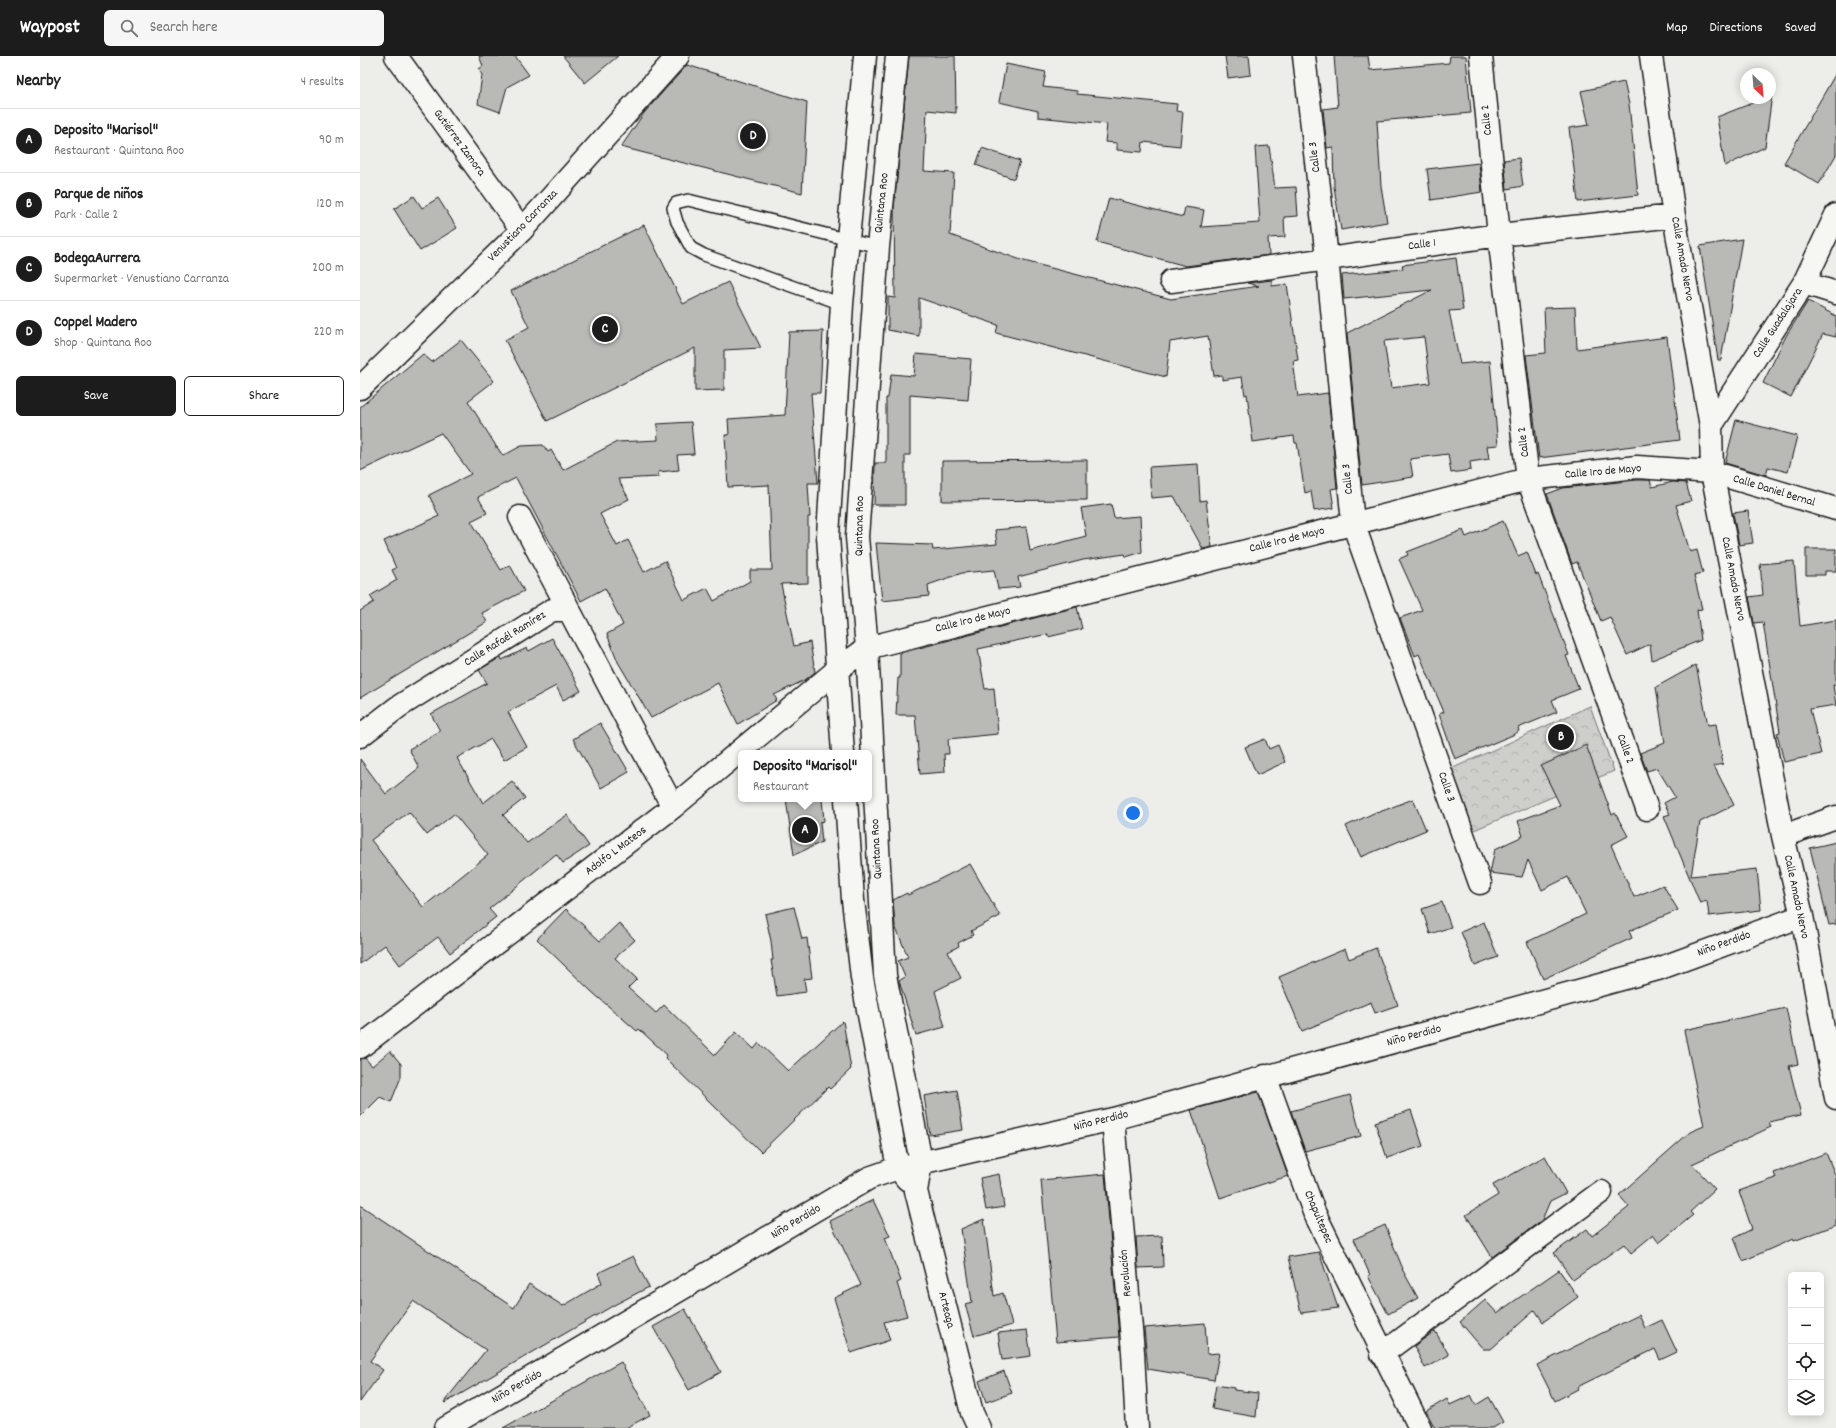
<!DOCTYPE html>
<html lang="en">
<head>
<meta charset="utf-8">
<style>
	:root { --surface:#fff; --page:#f6f6f6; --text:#222; --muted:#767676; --line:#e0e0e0; --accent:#1c1c1c }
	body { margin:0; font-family:Dekko,sans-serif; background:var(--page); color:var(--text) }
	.controls { position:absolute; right:12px; bottom:12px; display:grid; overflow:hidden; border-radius:6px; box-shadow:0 2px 10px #0003 }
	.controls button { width:36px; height:36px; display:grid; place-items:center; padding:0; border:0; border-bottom:1px solid var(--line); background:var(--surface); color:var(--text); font:20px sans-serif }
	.compass { position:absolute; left:1380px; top:12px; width:36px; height:36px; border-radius:50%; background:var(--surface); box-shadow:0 2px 10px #0003; rotate:154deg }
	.you { position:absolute; left:773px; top:757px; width:14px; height:14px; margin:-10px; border:3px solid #fff; border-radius:50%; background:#1a73e8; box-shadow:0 0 0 6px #1a73e833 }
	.badge { display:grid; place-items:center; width:26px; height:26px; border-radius:50%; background:var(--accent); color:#fff; font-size:13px; font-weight:700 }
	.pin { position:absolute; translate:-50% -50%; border:2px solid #fff; box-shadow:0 1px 4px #0006 }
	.popup { position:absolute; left:378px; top:694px; width:134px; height:52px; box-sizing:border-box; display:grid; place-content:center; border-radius:6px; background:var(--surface); filter:drop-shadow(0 1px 3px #0005); font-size:13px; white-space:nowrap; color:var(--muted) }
	.popup b { font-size:15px; color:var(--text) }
	.popup::after { content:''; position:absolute; left:50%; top:100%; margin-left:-8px; border:8px solid transparent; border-top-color:var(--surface) }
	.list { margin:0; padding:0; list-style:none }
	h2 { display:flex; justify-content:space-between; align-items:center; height:52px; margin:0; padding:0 16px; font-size:17px }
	h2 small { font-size:13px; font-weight:400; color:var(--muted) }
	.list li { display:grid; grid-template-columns:26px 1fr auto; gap:12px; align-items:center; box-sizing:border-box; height:64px; padding:0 16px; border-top:1px solid var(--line) }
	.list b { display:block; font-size:15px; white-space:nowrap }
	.list p { margin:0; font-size:13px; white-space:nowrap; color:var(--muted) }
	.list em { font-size:13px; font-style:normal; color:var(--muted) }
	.actions { display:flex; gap:8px; padding:12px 16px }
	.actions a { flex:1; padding:9px 0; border:1px solid var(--accent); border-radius:6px; text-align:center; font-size:14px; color:var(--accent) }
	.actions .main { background:var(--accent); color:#fff }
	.icon { flex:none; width:22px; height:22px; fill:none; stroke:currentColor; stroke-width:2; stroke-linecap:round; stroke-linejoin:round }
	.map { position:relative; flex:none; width:1476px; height:1372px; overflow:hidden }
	header { display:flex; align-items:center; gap:24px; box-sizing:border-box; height:56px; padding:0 20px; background:var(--accent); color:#fff }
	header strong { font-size:19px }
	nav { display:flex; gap:22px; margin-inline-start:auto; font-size:14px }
	.search { width:280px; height:36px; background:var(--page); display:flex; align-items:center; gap:10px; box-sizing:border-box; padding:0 14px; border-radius:6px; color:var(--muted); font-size:15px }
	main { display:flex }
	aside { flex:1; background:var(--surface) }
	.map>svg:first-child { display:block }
	.forest { fill:url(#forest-crowns); stroke:#757574 }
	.building { fill:#b9b9b6; stroke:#1c1c1c; fill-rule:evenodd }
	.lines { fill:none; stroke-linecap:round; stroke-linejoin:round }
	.service-casing { stroke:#1c1c1c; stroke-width:14 }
	.minor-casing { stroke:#1c1c1c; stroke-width:25 }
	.service { stroke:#f6f6f2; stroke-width:11 }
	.minor { stroke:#f6f6f2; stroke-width:22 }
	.labels { text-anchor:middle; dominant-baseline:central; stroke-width:3.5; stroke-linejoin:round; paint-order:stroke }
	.street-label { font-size:12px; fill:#1c1c1c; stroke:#f6f6f2 }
</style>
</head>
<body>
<header>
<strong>Waypost</strong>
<div class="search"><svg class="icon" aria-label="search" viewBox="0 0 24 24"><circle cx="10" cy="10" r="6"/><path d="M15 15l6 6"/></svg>Search here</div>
<nav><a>Map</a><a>Directions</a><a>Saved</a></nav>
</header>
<main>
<aside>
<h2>Nearby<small>4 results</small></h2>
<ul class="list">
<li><span class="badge">A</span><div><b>Deposito &quot;Marisol&quot;</b><p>Restaurant · Quintana Roo</p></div><em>90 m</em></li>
<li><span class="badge">B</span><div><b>Parque de niños</b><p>Park · Calle 2</p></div><em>120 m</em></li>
<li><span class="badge">C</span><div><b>BodegaAurrera</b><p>Supermarket · Venustiano Carranza</p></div><em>200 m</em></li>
<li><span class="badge">D</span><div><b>Coppel Madero</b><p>Shop · Quintana Roo</p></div><em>220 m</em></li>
</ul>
<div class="actions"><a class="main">Save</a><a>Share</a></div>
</aside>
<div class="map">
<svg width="1476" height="1372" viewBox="0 0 1476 1372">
	<defs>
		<pattern id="forest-crowns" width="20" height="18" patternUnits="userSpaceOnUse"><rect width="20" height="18" fill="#cececb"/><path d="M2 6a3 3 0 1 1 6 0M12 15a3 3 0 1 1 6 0" fill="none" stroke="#b0b0ae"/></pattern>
	</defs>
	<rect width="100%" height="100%" fill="#edede9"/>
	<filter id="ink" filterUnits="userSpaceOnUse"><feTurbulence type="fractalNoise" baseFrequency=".025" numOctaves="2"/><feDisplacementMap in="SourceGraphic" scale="8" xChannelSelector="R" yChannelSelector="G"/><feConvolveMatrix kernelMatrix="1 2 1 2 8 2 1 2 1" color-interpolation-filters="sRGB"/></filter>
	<g filter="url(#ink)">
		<path class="forest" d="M 1230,650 L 1254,715 L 1114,774 L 1091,713 Z"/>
		<path class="building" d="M 119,0 L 155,0 L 169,19 L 147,31 L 140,56 L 118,48 L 122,19 L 119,13 L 123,10 Z
			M 203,0 L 258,0 L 225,27 Z
			M 549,0 L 595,0 L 596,57 L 567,54 L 564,115 L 594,117 L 590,179 L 664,205 L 811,243 L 899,230 L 887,227 L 912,224 L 912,230 L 927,228 L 938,304 L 933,305 L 938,341 L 968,337 L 977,432 L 971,433 L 974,452 L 954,455 L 951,435 L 945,437 L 937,387 L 935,387 L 934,380 L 893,386 L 887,338 L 885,339 L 882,321 L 862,324 L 862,319 L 854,320 L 848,280 L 810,286 L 806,321 L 636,277 L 638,269 L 559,242 L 559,280 L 528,274 L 528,241 L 535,242 L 534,152 Z
			M 865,0 L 889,0 L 891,19 L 868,22 Z
			M 974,0 L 1008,0 L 1010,14 L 1089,7 L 1090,0 L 1106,0 L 1111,57 L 1017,65 L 1021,130 L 1027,166 L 981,174 L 974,131 L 973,91 L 967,92 L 963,53 L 978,51 Z
			M 646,8 L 686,16 L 683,31 L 717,35 L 717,38 L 817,48 L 816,55 L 823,56 L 820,90 L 783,86 L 782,96 L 757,94 L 757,87 L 745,86 L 747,68 L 678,61 L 678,55 L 639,46 Z
			M 327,9 L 447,46 L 442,137 L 261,91 L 284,57 Z
			M 1476,17 L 1476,99 L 1459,128 L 1424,107 Z
			M 1264,26 L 1269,48 L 1278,139 L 1218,146 L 1209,72 L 1229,69 L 1221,35 Z
			M 1412,39 L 1405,91 L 1365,110 L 1357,61 L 1405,42 L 1410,42 Z
			M 909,90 L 915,132 L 936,131 L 938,160 L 924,161 L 925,181 L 908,182 L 909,199 L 826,210 L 737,186 L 749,142 L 823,161 L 825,151 L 844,154 L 841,171 L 900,167 L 895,91 Z
			M 622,92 L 660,105 L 654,123 L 616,109 Z
			M 1159,102 L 1163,130 L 1147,133 L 1144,104 Z
			M 1119,107 L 1122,136 L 1071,144 L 1067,113 Z
			M 54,140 L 62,152 L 78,142 L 97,172 L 60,195 L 34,153 Z
			M 284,169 L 323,248 L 368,226 L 401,292 L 364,294 L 364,334 L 335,335 L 335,292 L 187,365 L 145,284 L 169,271 L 151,235 Z
			M 1382,183 L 1361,304 L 1358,304 L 1340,190 Z
			M 1096,202 L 1103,254 L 1089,255 L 1100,308 L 1130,305 L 1138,389 L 1127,390 L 1129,403 L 1110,406 L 1111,414 L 1091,417 L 1088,398 L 1050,403 L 1053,421 L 1002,429 L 987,277 L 1072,234 L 984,243 L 982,219 L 1043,213 L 1042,209 ZM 1064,281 L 1070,327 L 1031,332 L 1024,285 Z
			M 1448,245 L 1476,260 L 1476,281 L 1463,278 L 1431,341 L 1403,327 L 1426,280 Z
			M 1215,251 L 1217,293 L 1307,281 L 1320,384 L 1179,402 L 1166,299 L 1186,297 L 1184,252 Z
			M 463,275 L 460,337 L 451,337 L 458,427 L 448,427 L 450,461 L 448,461 L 448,527 L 421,528 L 434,590 L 450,586 L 455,616 L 445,624 L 414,639 L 417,644 L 378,668 L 358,627 L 291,662 L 258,606 L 247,578 L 263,569 L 245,532 L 221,545 L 156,422 L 118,441 L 127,457 L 111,465 L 141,514 L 150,509 L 164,535 L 122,557 L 127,566 L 0,642 L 0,555 L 14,546 L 10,540 L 37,524 L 32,514 L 36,512 L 24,485 L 79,460 L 69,439 L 111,418 L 81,377 L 0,415 L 0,351 L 63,298 L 72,306 L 101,284 L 134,325 L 108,345 L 136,390 L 135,391 L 137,391 L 143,400 L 161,390 L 183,389 L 188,396 L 191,394 L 203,414 L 257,386 L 298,384 L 297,368 L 331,366 L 334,398 L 317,399 L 319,414 L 298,416 L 299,421 L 258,423 L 269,443 L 240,458 L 257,490 L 268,484 L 284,516 L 305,505 L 324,544 L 347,532 L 354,545 L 390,525 L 390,514 L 412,514 L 409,429 L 368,431 L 365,379 L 369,379 L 368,363 L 425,359 L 429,276 Z
			M 556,298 L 611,303 L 608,344 L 550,339 L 550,399 L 545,399 L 545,449 L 514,449 L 515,407 L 526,407 L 526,342 L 528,342 L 531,318 L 554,320 Z
			M 1376,364 L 1437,380 L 1428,416 L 1408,411 L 1406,419 L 1365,407 Z
			M 727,404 L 727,444 L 582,445 L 582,405 Z
			M 838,408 L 840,445 L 846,444 L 852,491 L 843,493 L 814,440 L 791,442 L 789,411 Z
			M 1277,424 L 1290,424 L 1292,431 L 1313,426 L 1326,427 L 1331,445 L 1316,449 L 1330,496 L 1337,494 L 1343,517 L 1334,519 L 1342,553 L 1337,554 L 1341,584 L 1292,604 L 1290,588 L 1267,599 L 1250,561 L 1241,565 L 1217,506 L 1212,508 L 1187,438 L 1203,432 Z
			M 751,448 L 754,462 L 780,460 L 782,496 L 766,501 L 765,498 L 723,504 L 658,521 L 660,531 L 638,533 L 634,514 L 602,517 L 568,529 L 569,540 L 522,545 L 516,487 L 572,489 L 573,494 L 637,488 L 635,474 L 666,471 L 670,495 L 726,480 L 721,452 Z
			M 1388,455 L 1393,487 L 1379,489 L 1373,457 Z
			M 1143,465 L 1158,500 L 1167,496 L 1176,519 L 1178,518 L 1209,599 L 1206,600 L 1219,633 L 1192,644 L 1197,656 L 1158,672 L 1159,675 L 1155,678 L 1095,703 L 1079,658 L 1084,656 L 1059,598 L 1055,600 L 1040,562 L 1062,554 L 1039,503 L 1048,499 L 1047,496 L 1103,474 L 1106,481 Z
			M 1446,493 L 1476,493 L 1476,515 L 1465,515 L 1465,519 L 1446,519 Z
			M 1434,505 L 1440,570 L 1476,564 L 1476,629 L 1473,629 L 1476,649 L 1450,653 L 1461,698 L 1424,706 L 1417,677 L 1420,676 L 1403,566 L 1394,567 L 1389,541 L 1403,539 L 1400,508 Z
			M 717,551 L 722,573 L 688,581 L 688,578 L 618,593 L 625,633 L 634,632 L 638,678 L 588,683 L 589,698 L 584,698 L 585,716 L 560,718 L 555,659 L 536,659 L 538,622 L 540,622 L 540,597 Z
			M 192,582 L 221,635 L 203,644 L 196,630 L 148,656 L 167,691 L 144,704 L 131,683 L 97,702 L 123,747 L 152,725 L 165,742 L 143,759 L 167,787 L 207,759 L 229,790 L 203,807 L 196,798 L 129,853 L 136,861 L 90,897 L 78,881 L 40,909 L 25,889 L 0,908 L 0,703 L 26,738 L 59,712 L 49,693 L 80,675 L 71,658 L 127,627 L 119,614 L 136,604 L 141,601 L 142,604 L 167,592 L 169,595 ZM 49,756 L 67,779 L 94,758 L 128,799 L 63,851 L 11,784 Z
			M 1336,609 L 1348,669 L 1356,668 L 1363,708 L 1354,710 L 1374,749 L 1340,766 L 1331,820 L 1397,813 L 1401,854 L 1349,860 L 1347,845 L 1340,847 L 1304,760 L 1310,758 L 1304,747 L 1315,741 L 1297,712 L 1287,715 L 1280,697 L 1305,687 L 1296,631 Z
			M 240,667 L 269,716 L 241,732 L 213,683 Z
			M 905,683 L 909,693 L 918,689 L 925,706 L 897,719 L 885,691 Z
			M 1226,689 L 1252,759 L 1255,757 L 1268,780 L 1251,789 L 1274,841 L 1303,829 L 1318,854 L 1269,875 L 1272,882 L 1183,923 L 1167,886 L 1226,858 L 1208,821 L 1182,834 L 1168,804 L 1162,821 L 1130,817 L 1135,793 L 1163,780 L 1158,765 L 1200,749 L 1181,710 Z
			M 426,743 L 462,743 L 464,765 L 460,766 L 462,786 L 434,799 Z
			M 1053,743 L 1066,774 L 1001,801 L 986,770 L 1016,756 L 1017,757 Z
			M 1476,786 L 1476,868 L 1469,869 L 1450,792 Z
			M 610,808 L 640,860 L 611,875 L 613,879 L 598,887 L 599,890 L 588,896 L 601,922 L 575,935 L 585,971 L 556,979 L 539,925 L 545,921 L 538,905 L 548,901 L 535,870 L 533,844 L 547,837 L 548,839 Z
			M 1082,846 L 1091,871 L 1070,878 L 1062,853 Z
			M 434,851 L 442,883 L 447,882 L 452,922 L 444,923 L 446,936 L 417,940 L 411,904 L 413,904 L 411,885 L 405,858 Z
			M 206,853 L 240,885 L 259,867 L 275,884 L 255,902 L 277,923 L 268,932 L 296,957 L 304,949 L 355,999 L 376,976 L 394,993 L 399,987 L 428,1015 L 483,965 L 491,1013 L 470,1033 L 468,1031 L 401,1096 L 305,1002 L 307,999 L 279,973 L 277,975 L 232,936 L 177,883 Z
			M 1124,866 L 1138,901 L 1115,910 L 1101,876 Z
			M 1016,892 L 1038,949 L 1015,957 L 1011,946 L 942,975 L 919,921 L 985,893 L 989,903 Z
			M 1426,952 L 1438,1008 L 1429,1010 L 1441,1059 L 1409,1066 L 1411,1071 L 1332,1108 L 1355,1133 L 1330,1156 L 1333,1159 L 1299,1187 L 1293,1179 L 1271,1197 L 1264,1188 L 1213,1224 L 1194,1197 L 1227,1173 L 1232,1180 L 1269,1151 L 1259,1139 L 1330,1076 L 1344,1070 L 1324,974 Z
			M 30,995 L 41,1008 L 41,1021 L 31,1046 L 20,1041 L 0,1061 L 0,1003 L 5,1002 L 12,1010 Z
			M 597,1034 L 603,1074 L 570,1079 L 564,1040 Z
			M 898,1036 L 928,1120 L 860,1142 L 831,1054 Z
			M 990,1039 L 1001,1080 L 945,1095 L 931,1055 Z
			M 1051,1054 L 1063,1090 L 1027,1102 L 1015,1066 Z
			M 1466,1097 L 1476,1121 L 1476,1169 L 1434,1185 L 1433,1183 L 1383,1205 L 1374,1182 L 1392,1173 L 1379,1135 L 1416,1122 L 1414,1117 Z
			M 1185,1100 L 1206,1137 L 1190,1145 L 1182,1164 L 1132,1201 L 1106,1159 L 1138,1139 L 1133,1129 Z
			M 639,1118 L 644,1151 L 626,1154 L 620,1122 Z
			M 745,1118 L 759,1281 L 696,1286 L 681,1124 Z
			M 513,1144 L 530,1180 L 525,1182 L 541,1225 L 537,1227 L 547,1260 L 524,1266 L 530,1284 L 491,1297 L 474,1242 L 501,1229 L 470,1165 Z
			M 0,1149 L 154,1252 L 169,1228 L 203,1250 L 242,1227 L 238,1217 L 273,1200 L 289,1231 L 256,1248 L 85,1347 L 84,1346 L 126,1294 L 53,1245 L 10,1305 L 23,1314 L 0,1346 Z
			M 624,1163 L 634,1240 L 643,1237 L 652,1269 L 614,1280 L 605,1248 L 612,1246 L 601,1173 Z
			M 1025,1169 L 1043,1213 L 1042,1213 L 1058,1242 L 1028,1258 L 1008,1220 L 1010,1219 L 994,1183 Z
			M 802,1180 L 803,1211 L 778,1212 L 776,1181 Z
			M 959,1196 L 978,1252 L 941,1257 L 928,1201 Z
			M 1199,1214 L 1218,1241 L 1183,1266 L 1175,1254 L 1131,1293 L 1123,1293 L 1100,1266 L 1125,1244 L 1137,1257 Z
			M 325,1253 L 361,1316 L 329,1334 L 293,1271 Z
			M 1279,1259 L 1285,1272 L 1302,1264 L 1317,1296 L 1300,1304 L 1295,1293 L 1217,1331 L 1218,1333 L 1195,1345 L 1177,1309 Z
			M 845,1267 L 847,1298 L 859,1297 L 854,1324 L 788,1313 L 784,1272 Z
			M 667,1274 L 671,1300 L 642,1304 L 638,1277 Z
			M 1075,1275 L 1089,1299 L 1065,1312 L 1054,1290 Z
			M 261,1306 L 290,1359 L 266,1372 L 143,1372 Z
			M 644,1315 L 652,1337 L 626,1346 L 619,1325 Z
			M 856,1329 L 874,1332 L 874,1334 L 898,1337 L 896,1361 L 852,1353 Z
			M 1111,1339 L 1116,1349 L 1129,1341 L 1143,1366 L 1133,1372 L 1075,1372 L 1066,1355 L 1087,1343 L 1090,1349 Z"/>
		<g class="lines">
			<g class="service-casing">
				<path id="service" d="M 482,248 L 344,199 L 331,192 L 317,166 L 313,152 L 316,147 L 328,144 L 518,191"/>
			</g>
			<g class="minor-casing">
				<path id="minor" d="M 36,0 L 162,174
					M 537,0 L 518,191 L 497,481 L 507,592 L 525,919 L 561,1106 L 556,1135 L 612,1357 L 619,1372
					M 944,0 L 967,202 L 993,467 L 1120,827
					M 1121,0 L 1139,179 L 1168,423 L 1287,753
					M 1291,0 L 1314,160 L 1351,370 L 1352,416 L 1423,780 L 1442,860 L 1476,1042
					M 811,225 L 1139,179 L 1314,160
					M 1444,227 L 1476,237
					M 0,332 L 162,174 L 318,0
					M 1351,370 L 1444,227 L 1476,159
					M 160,461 L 313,751
					M 0,680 L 38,651 L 192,554 L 208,554
					M 483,697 L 468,480 L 482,248 L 505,0
					M 486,743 L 493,844 L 502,922 L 538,1112 L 547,1123
					M 1423,780 L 1476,761
					M 0,991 L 313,751 L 477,614 L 507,592 L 1168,423 L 1277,411 L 1352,416 L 1476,453
					M 905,1020 L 954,1156 L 1060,1372
					M 753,1063 L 773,1296 L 777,1372
					M 1022,1298 L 1241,1136
					M 86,1372 L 509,1122 L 538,1112 L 753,1063 L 1298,913 L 1442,860"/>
			</g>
			<use href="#service" class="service"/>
			<use href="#minor" class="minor"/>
		</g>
	</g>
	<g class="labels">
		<g class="street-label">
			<text transform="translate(1127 64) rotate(-96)">Calle 2</text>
			<text transform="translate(99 87) rotate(54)">Gutiérrez Zamora</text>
			<text transform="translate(955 101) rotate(-97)">Calle 3</text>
			<text transform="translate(522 147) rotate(-84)">Quintana Roo</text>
			<text transform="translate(163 170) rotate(-46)">Venustiano Carranza</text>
			<text transform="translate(1062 189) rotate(-7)">Calle 1</text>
			<text transform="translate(1322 203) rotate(80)">Calle Amado Nervo</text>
			<text transform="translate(1418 267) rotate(-57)">Calle Guadalajara</text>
			<text transform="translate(1164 386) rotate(-97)">Calle 2</text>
			<text transform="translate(1243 416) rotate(-5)">Calle 1ro de Mayo</text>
			<text transform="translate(988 423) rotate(-96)">Calle 3</text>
			<text transform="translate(1414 435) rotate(17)">Calle Daniel Bernal</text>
			<text transform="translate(500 470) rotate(-89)">Quintana Roo</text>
			<text transform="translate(927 484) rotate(-14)">Calle 1ro de Mayo</text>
			<text transform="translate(1373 523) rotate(79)">Calle Amado Nervo</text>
			<text transform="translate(613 564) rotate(-14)">Calle 1ro de Mayo</text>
			<text transform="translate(145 583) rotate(-32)">Calle Rafaél Ramírez</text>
			<text transform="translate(1265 693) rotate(70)">Calle 2</text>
			<text transform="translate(1086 731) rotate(71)">Calle 3</text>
			<text transform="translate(517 793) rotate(-93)">Quintana Roo</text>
			<text transform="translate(256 795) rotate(-37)">Adolfo L Mateos</text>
			<text transform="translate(1436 841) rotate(78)">Calle Amado Nervo</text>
			<text transform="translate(1364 888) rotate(-20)">Niño Perdido</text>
			<text transform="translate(1054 980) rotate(-15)">Niño Perdido</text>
			<text transform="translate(741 1065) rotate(-14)">Niño Perdido</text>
			<text transform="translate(958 1161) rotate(67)">Chapultepec</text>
			<text transform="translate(436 1166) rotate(-31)">Niño Perdido</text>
			<text transform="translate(766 1217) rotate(-95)">Revolución</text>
			<text transform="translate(586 1254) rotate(76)">Arteaga</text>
			<text transform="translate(157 1331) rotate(-30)">Niño Perdido</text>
		</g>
	</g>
</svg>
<div class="controls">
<button>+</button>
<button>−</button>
<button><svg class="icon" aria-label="locate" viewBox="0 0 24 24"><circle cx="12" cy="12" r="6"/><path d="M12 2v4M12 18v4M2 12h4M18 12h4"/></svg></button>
<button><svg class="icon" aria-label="layers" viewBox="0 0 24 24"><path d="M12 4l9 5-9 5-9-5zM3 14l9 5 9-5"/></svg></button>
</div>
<svg class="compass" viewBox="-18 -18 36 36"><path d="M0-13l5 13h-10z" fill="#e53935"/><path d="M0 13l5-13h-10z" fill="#767676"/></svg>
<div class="you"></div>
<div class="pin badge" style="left:445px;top:774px">A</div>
<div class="popup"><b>Deposito &quot;Marisol&quot;</b>Restaurant</div>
<div class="pin badge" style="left:1201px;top:681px">B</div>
<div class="pin badge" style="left:245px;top:273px">C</div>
<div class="pin badge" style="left:393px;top:80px">D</div>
</div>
</main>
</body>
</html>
